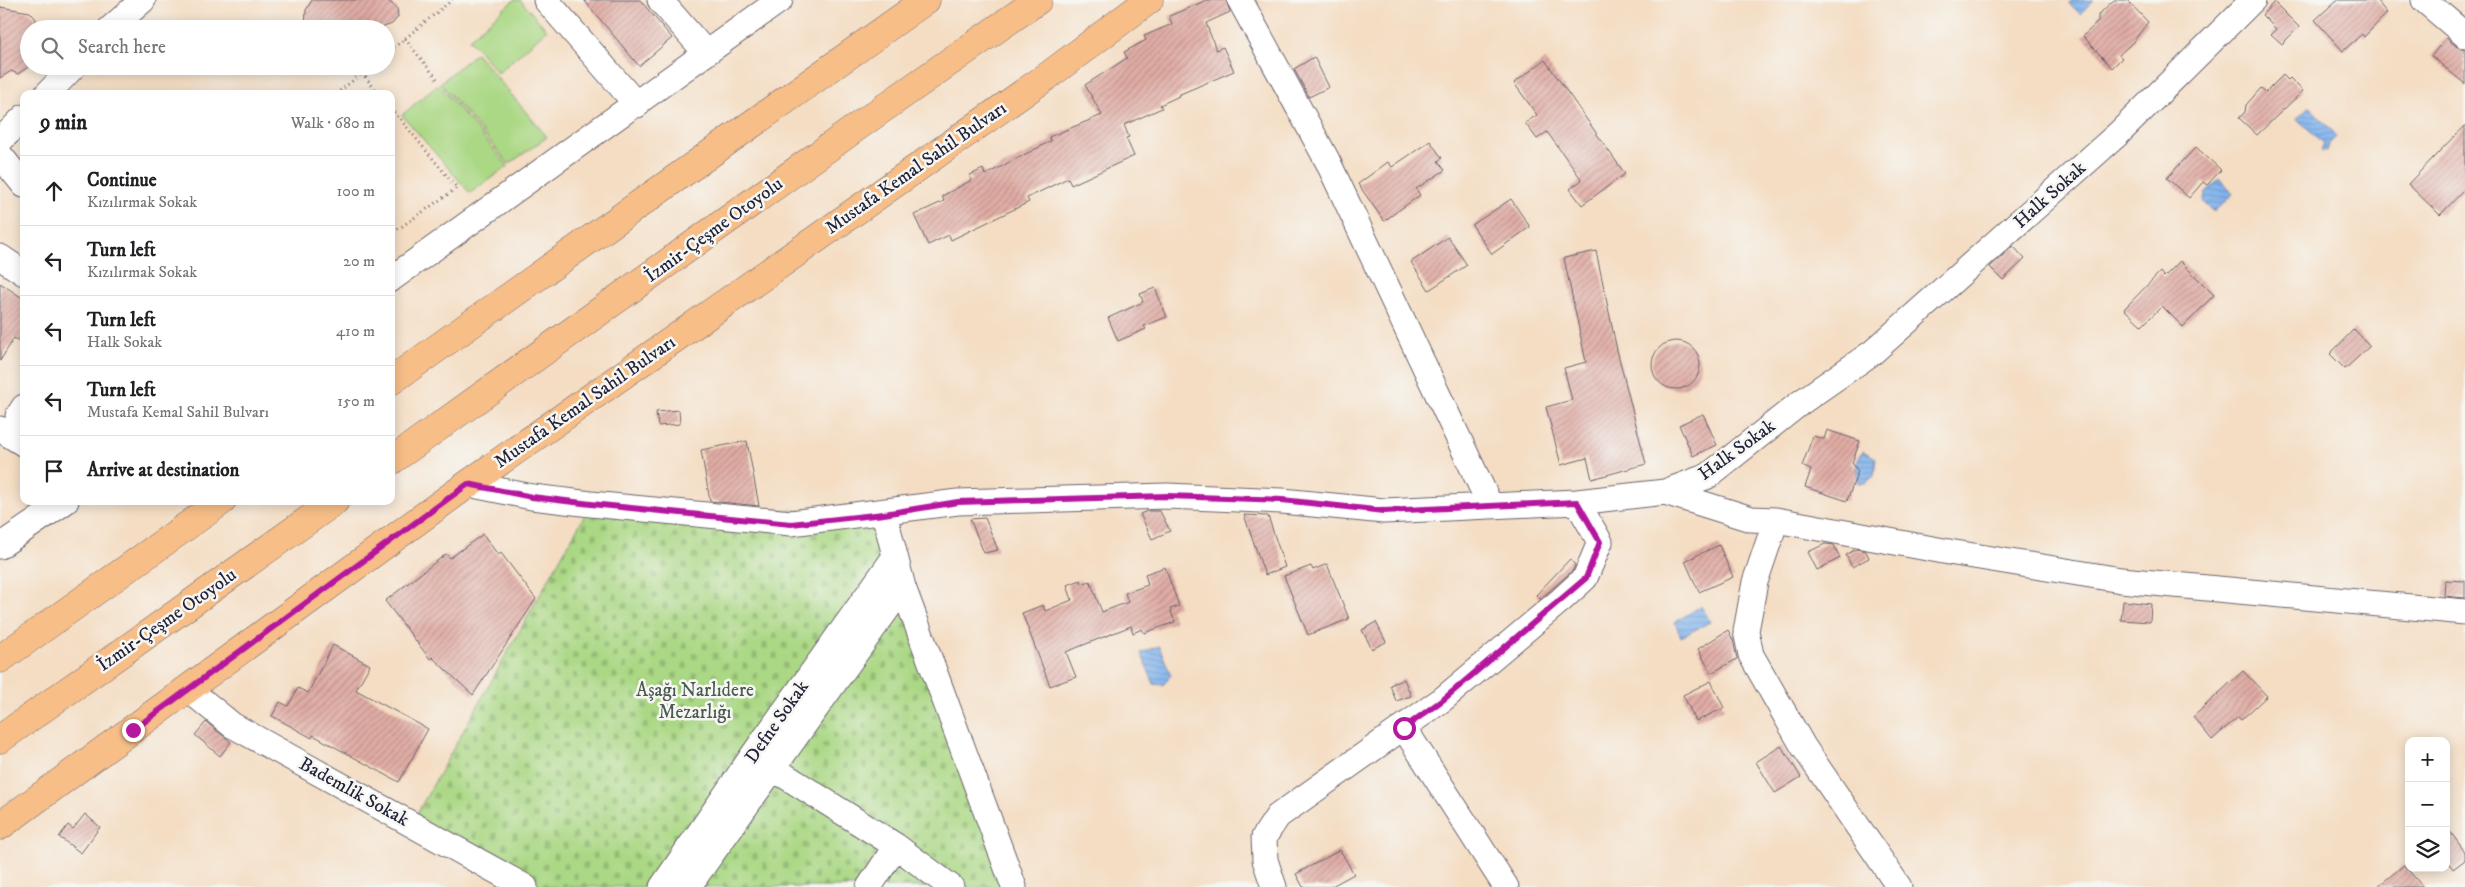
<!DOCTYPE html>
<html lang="en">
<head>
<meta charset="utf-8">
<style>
	:root { --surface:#fff; --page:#f6f6f6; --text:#202124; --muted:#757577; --line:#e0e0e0 }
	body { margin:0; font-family:"IM FELL DW Pica",serif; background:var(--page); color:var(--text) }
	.controls { position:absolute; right:15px; bottom:15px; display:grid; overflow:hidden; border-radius:10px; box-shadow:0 2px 12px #0003 }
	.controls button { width:45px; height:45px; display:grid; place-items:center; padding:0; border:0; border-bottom:1px solid var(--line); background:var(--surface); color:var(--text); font:25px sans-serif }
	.stop { position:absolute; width:15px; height:15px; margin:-11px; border:4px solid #b5179e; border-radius:50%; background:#fff }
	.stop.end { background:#b5179e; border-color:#fff; box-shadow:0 1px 5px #0008 }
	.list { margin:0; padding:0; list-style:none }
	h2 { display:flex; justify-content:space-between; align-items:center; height:65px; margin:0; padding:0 20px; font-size:21px }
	h2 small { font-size:16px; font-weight:400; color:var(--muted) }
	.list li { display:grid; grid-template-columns:32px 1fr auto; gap:15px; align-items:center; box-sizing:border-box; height:70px; padding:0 20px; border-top:1px solid var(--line) }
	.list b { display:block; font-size:19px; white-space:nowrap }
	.list p { margin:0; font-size:16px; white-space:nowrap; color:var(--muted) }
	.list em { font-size:16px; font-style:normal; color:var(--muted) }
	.icon { flex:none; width:28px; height:28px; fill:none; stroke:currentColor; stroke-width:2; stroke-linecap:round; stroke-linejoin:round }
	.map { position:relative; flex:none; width:2465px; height:887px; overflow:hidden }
	.search { position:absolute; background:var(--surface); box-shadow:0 2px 12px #0003; left:20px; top:20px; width:375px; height:55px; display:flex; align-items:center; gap:12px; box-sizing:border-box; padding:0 18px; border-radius:28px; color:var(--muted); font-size:19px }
	.panel { position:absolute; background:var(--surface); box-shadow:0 2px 12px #0003; left:20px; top:90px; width:375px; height:415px; border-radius:10px }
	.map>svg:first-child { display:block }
	.cemetery { fill:url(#cemetery-stones); stroke:#667d60 }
	.pitch { fill:#abd885; stroke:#667d60 }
	.water { fill:url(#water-rules); stroke:#526a94 }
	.building { fill:url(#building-hatch) }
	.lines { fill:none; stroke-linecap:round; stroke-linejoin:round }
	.minor-casing { stroke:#6c636b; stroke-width:27 }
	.major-casing { stroke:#6c636b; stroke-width:29 }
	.highway-casing { stroke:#6c636b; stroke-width:29 }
	.path { stroke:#6c636b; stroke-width:3; stroke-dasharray:1 4; stroke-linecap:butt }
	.minor { stroke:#fff; stroke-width:25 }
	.major { stroke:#f7be88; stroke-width:28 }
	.highway { stroke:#f7be88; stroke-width:28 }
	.route { stroke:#b5179e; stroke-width:6 }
	.labels { text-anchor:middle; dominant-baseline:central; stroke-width:5; stroke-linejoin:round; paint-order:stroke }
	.street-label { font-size:19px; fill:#22223b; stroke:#f6f6f2 }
	.park-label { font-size:19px; fill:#4b5951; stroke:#f6f6f2 }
</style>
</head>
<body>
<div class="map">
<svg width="2465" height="887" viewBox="0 0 2465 887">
	<defs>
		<pattern id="cemetery-stones" width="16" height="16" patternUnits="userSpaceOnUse" patternTransform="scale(1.25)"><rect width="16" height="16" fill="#abd885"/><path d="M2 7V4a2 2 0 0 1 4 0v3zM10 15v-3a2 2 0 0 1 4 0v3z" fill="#93b974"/></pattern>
		<pattern id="water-rules" width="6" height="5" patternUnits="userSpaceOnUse" patternTransform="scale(1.25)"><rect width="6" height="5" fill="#81b3ed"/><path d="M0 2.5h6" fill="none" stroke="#6991c1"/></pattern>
		<pattern id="building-hatch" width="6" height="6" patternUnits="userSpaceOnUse" patternTransform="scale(1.25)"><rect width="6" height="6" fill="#e1ada5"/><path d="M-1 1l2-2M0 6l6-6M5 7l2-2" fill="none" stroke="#b68c88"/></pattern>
	</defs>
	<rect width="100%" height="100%" fill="#f6f6f2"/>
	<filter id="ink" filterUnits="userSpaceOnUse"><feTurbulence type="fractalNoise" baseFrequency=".02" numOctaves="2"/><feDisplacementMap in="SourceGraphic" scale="10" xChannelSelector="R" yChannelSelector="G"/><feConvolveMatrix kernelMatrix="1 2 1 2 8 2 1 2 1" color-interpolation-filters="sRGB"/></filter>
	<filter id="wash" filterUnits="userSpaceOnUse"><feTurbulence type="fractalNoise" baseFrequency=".0096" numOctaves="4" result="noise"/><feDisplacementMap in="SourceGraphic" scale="20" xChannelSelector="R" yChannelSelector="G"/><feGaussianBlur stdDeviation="1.12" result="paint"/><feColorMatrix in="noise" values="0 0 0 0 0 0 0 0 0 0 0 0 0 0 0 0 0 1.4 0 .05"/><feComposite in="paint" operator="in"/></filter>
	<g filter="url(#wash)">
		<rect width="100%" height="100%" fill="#f4ddc3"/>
		<path class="cemetery" d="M 591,504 L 884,513 L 1014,887 L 525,887 L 411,824 Z"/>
		<path class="pitch" d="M 514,0 L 520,0 L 547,30 L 498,73 L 469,39 Z
			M 476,53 L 547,137 L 509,164 L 440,83 Z
			M 438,84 L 508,166 L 470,193 L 402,115 Z"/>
		<path class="water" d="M 2072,0 L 2094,0 L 2080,14 L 2069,3 Z
			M 2309,106 L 2337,136 L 2329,144 L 2327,151 L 2321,150 L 2324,143 L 2297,119 Z
			M 2220,179 L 2233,194 L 2214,212 L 2203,201 L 2206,192 Z
			M 1863,451 L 1876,458 L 1874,476 L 1865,483 L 1858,483 L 1857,462 Z
			M 1701,606 L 1710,622 L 1681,637 L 1675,622 Z
			M 1159,646 L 1171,675 L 1163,685 L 1154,684 L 1141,653 Z"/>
		<g id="blocks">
			<path class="building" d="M 312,0 L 387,0 L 397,8 L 398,17 L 392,24 L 378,29 L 305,29 L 306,10 Z
				M 584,0 L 640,0 L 672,38 L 639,66 Z
				M 1207,0 L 1226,0 L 1230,12 L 1206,23 L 1216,50 L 1223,47 L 1234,71 L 1178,95 L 1179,96 L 1160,105 L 1162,108 L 1124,125 L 1129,137 L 1126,138 L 1134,156 L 1071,185 L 1068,178 L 1027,198 L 1029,202 L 951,240 L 949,235 L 928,245 L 914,215 L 944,201 L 942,196 L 972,180 L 970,175 L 983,169 L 985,175 L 1051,141 L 1049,137 L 1102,115 L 1085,85 L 1127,58 L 1124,52 L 1146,40 L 1144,36 L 1172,24 L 1169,16 Z
				M 2114,0 L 2127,0 L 2148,22 L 2133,42 L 2119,55 L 2122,58 L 2112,68 L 2083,36 L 2098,22 L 2098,15 Z
				M 2337,0 L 2376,0 L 2387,13 L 2364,37 L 2362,34 L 2343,51 L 2315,20 Z
				M 2274,2 L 2299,27 L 2282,44 L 2271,34 L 2276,29 L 2262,15 Z
				M 0,7 L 30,12 L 36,19 L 37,29 L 29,29 L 29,47 L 26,52 L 29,58 L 28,67 L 18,74 L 11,71 L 0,78 Z
				M 2446,38 L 2456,46 L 2465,49 L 2465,84 L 2431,56 Z
				M 1314,57 L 1329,87 L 1309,97 L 1294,69 Z
				M 1545,60 L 1625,174 L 1582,205 L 1570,189 L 1582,180 L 1547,132 L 1537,139 L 1525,123 L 1537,115 L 1514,83 Z
				M 2283,75 L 2288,80 L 2290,78 L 2303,91 L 2257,135 L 2239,118 L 2245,112 L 2246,105 L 2261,88 L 2266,92 Z
				M 2465,125 L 2465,189 L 2440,215 L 2408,184 Z
				M 1430,141 L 1442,158 L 1438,161 L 1445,170 L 1416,189 L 1420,195 L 1384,221 L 1358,184 L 1388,162 L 1392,167 Z
				M 2196,147 L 2221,170 L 2207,185 L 2203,182 L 2189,198 L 2167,178 Z
				M 1511,199 L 1530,227 L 1492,254 L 1472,225 Z
				M 1448,237 L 1467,265 L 1429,290 L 1411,262 Z
				M 2013,246 L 2025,259 L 2003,280 L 1990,267 Z
				M 1596,251 L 1617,350 L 1646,464 L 1592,479 L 1587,458 L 1561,465 L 1546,407 L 1572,400 L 1564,368 L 1586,362 L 1564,258 Z
				M 2180,261 L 2214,295 L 2183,327 L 2162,306 L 2142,326 L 2124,309 L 2160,272 L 2164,277 Z
				M 0,283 L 24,299 L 24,344 L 14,338 L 0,361 Z
				M 1155,288 L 1167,317 L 1144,326 L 1146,329 L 1118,341 L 1108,318 L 1143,302 L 1140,294 Z
				M 2354,329 L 2370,346 L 2345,369 L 2330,354 Z
				M1652 365a24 24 0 1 1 48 0a24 24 0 1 1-48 0Z
				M 679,410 L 680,424 L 658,426 L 656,412 Z
				M 1703,414 L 1717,445 L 1693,456 L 1679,425 Z
				M 1827,430 L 1860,441 L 1852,463 L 1858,471 L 1847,501 L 1805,487 L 1811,470 L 1802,466 L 1813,436 L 1824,439 Z
				M 747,441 L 759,506 L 710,501 L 701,450 Z
				M 1147,511 L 1160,511 L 1170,531 L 1152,539 L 1140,514 Z
				M 1244,515 L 1268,516 L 1285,567 L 1265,575 Z
				M 985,518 L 998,550 L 984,553 L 970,519 Z
				M 483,534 L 498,555 L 501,553 L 536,599 L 473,695 L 432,657 L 430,659 L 385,601 L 446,554 L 450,558 Z
				M 1825,544 L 1834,545 L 1840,558 L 1817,570 L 1808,552 Z
				M 1719,545 L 1733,577 L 1699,592 L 1685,561 Z
				M 1856,549 L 1866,551 L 1869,558 L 1852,567 L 1846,555 Z
				M 1570,559 L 1575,565 L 1573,570 L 1540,599 L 1536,595 Z
				M 1327,564 L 1349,619 L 1308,635 L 1284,576 L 1311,566 L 1313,570 Z
				M 1165,567 L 1179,606 L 1170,609 L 1175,622 L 1144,633 L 1142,629 L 1133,633 L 1131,626 L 1066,652 L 1076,677 L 1050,686 L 1022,613 L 1043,605 L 1045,611 L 1072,600 L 1067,585 L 1081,580 L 1082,584 L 1090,581 L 1102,612 L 1128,602 L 1125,593 L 1148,585 L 1145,574 Z
				M 2445,580 L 2465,581 L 2465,598 L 2444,596 Z
				M 2123,601 L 2151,604 L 2150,622 L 2121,620 Z
				M 1376,622 L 1386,642 L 1372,649 L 1362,630 Z
				M 1728,630 L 1733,640 L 1737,659 L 1711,673 L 1698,649 Z
				M 333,645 L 370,665 L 356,690 L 428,729 L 399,782 L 313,735 L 312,738 L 272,716 L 280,702 L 288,706 L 298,688 L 308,693 Z
				M 2243,671 L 2267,696 L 2241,720 L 2238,717 L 2212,740 L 2193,717 Z
				M 1404,679 L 1411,696 L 1396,701 L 1390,685 Z
				M 1711,681 L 1724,708 L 1696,721 L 1683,695 Z
				M 206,722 L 231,742 L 220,756 L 195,735 Z
				M 1781,746 L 1801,777 L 1775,793 L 1756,762 Z
				M 85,814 L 100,827 L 81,853 L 59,837 L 68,825 L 73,829 Z
				M 2446,826 L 2465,852 L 2465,860 L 2453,869 L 2446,859 Z
				M 1340,850 L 1354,874 L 1330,887 L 1303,887 L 1296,874 Z
				M 2404,865 L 2423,887 L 2377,887 Z"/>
		</g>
	</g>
	<g filter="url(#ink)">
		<use href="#blocks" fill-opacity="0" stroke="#6c636b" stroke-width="1"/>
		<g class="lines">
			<g class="minor-casing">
				<path id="minor" d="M 546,0 L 637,105
					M 660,0 L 706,53
					M 1240,0 L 1327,160 L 1490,505
					M 2424,0 L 2465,35
					M 110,29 L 143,0
					M 47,94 L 74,66
					M 0,141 L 24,117
					M 0,155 L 24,185
					M 0,257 L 24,273
					M 391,279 L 780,0
					M 18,416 L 24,407
					M 0,429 L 24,444
					M 468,484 L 532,497 L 591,504 L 791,523 L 958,502 L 1167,496 L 1282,501 L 1384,511 L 1577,502 L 1665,492 L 1708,476 L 1800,403 L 1873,352 L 2119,133 L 2253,0
					M 1665,492 L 1751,519 L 1776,520 L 1949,552 L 2121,580 L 2465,612
					M 884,513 L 903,587 L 1014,887
					M 1776,520 L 1755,582 L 1746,631 L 1751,655 L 1803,746 L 1899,887
					M 0,546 L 66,501
					M 188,689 L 232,725 L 525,887
					M 1404,728 L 1506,887
					M 760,760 L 896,846 L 951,887
					M 662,887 L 753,755 L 894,558
					M 688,887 L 903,587
					M 869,887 L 896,846
					M 1274,887 L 1265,860 L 1264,837 L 1278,816 L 1443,699 L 1561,600 L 1585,578 L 1600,542 L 1577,502"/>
			</g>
			<g class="major-casing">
				<path id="major" d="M 0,826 L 468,484 L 1049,75 L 1149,0"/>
			</g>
			<g class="highway-casing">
				<path id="highway" d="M 391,381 L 926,0
					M 391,461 L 871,117 L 1038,0
					M 0,659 L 222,501
					M 0,739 L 335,501"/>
			</g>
			<path class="path" d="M 405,39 L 438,80
				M 386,54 L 452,0
				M 362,73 L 379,94
				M 336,94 L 371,66
				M 391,108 L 457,188 L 391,234"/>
			<use href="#minor" class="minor"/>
			<use href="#major" class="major"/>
			<use href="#highway" class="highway"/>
		</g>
	</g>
	<g class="lines" filter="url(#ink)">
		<path class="route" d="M 133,730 L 468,484 L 532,497 L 591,504 L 791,524 L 884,514 L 958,502 L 1167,496 L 1282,500 L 1384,511 L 1577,502 L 1600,542 L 1586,578 L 1444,699 L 1404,728"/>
	</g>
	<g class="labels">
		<g class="street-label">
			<text transform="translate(916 168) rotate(-35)">Mustafa Kemal Sahil Bulvarı</text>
			<text transform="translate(2050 195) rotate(-42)">Halk Sokak</text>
			<text transform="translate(714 230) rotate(-36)">İzmir-Çeşme Otoyolu</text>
			<text transform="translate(585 402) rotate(-35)">Mustafa Kemal Sahil Bulvarı</text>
			<text transform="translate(1737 450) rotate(-36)">Halk Sokak</text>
			<text transform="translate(167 620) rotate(-35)">İzmir-Çeşme Otoyolu</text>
			<text transform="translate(777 722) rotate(-55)">Defne Sokak</text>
			<text transform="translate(354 792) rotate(29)">Bademlik Sokak</text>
		</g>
		<g class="park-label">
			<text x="695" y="690">Aşağı Narlıdere<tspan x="695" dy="22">Mezarlığı</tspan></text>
		</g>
	</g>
</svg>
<div class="controls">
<button>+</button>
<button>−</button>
<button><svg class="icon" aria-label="layers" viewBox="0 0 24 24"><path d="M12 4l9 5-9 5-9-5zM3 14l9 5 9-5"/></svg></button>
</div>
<div class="stop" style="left:1404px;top:728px"></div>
<div class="stop end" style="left:133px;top:730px"></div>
<div class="search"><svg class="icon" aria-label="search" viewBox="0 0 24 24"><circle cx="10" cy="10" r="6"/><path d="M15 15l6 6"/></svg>Search here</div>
<section class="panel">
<h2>9 min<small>Walk · 680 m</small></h2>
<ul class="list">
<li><svg class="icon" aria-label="ahead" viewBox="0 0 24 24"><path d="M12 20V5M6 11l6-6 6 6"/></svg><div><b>Continue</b><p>Kızılırmak Sokak</p></div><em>100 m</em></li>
<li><svg class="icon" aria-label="left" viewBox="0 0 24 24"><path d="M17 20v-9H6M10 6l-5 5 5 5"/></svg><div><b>Turn left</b><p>Kızılırmak Sokak</p></div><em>20 m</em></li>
<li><svg class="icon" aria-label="left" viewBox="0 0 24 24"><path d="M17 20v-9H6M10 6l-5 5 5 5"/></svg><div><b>Turn left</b><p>Halk Sokak</p></div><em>410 m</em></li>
<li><svg class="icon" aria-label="left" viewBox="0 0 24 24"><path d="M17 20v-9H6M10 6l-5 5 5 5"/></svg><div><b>Turn left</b><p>Mustafa Kemal Sahil Bulvarı</p></div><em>150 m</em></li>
<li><svg class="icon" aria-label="arrive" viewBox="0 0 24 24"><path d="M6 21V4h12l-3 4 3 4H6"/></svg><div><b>Arrive at destination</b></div></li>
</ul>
</section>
</div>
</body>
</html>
